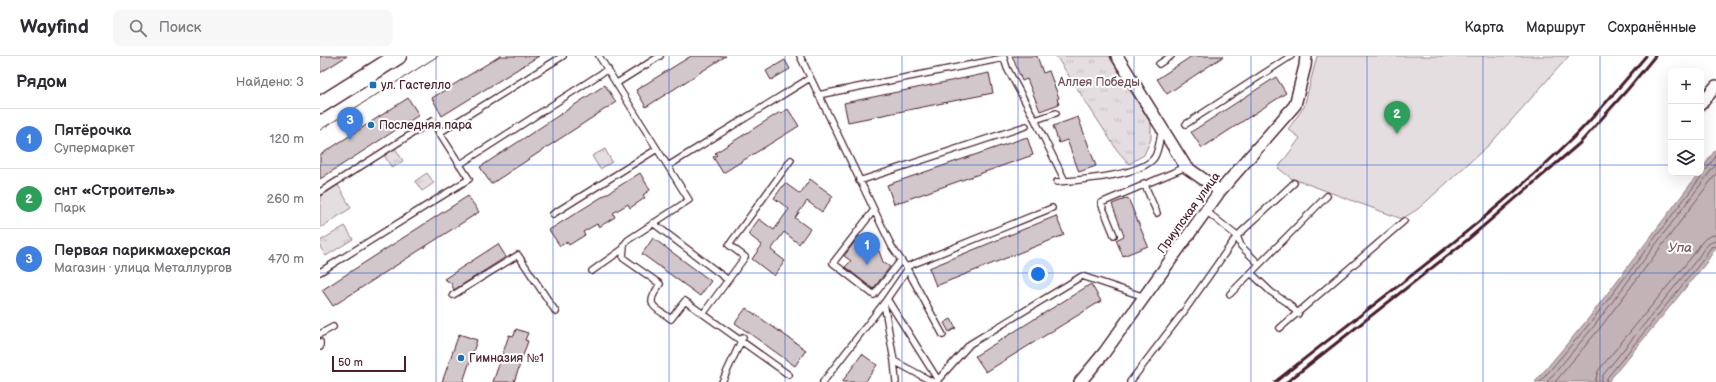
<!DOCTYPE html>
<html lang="ru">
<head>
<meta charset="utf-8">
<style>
	:root { --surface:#fff; --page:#f7f7f7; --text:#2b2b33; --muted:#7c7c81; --line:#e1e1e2; --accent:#b45309 }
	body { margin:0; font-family:"Balsamiq Sans",sans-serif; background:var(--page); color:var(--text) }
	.controls { position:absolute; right:12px; top:12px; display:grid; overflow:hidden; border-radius:8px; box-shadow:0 4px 16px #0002 }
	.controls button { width:36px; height:36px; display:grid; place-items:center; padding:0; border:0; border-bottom:1px solid var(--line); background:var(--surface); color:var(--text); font:20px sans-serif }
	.scale { position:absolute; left:12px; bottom:10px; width:74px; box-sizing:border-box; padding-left:4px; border:2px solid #4a1f2b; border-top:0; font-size:11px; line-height:14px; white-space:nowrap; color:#4a1f2b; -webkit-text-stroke:3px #fff; paint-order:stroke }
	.you { position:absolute; left:718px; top:218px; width:14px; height:14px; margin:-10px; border:3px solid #fff; border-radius:50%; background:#1a73e8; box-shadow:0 0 0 6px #1a73e833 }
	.badge { display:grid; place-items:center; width:26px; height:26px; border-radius:50%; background:var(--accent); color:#fff; font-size:13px; font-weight:700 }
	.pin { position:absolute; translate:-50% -33px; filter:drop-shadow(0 1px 2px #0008) }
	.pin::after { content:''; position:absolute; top:21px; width:14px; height:12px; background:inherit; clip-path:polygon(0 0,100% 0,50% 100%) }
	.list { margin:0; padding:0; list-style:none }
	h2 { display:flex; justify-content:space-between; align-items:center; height:52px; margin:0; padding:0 16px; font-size:17px }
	h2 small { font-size:13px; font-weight:400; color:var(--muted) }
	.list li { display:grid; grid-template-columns:26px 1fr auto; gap:12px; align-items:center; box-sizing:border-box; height:60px; padding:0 16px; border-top:1px solid var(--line) }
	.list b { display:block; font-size:15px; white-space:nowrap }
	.list p { margin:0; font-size:13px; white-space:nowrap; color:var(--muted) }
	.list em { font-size:13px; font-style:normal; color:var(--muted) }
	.icon { flex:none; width:22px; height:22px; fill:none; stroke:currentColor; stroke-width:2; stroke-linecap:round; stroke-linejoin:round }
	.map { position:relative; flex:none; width:1396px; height:326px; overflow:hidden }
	header { display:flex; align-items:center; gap:24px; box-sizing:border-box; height:56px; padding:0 20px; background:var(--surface); border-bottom:1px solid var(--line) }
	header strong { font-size:19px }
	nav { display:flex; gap:22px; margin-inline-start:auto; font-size:14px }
	.search { width:280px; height:36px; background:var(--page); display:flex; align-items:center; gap:10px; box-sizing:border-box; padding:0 14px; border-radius:8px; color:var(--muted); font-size:15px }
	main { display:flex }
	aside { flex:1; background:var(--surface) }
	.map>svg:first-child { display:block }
	.green { fill:#e5dee0; stroke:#987e86 }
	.park { fill:url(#park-tufts); stroke:#987e86 }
	.water { fill:#c1b3b6; stroke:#91787e }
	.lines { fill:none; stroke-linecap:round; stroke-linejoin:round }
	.shore { stroke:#7a5a63; stroke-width:1 }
	.building { fill:#d2c7cb; stroke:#4a1f2b }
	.lane-casing { stroke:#4a1f2b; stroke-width:8 }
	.street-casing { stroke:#4a1f2b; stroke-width:14 }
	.secondary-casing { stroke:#4a1f2b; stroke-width:19 }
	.lane { stroke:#fff; stroke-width:5.5 }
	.street { stroke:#fff; stroke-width:11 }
	.secondary { stroke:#fff; stroke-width:16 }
	.tram { stroke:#4a1f2b; stroke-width:1 }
	.rail { stroke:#4a1f2b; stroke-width:3 }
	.grid { fill:none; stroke:#1d4ed8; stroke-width:1; stroke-opacity:0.55 }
	.poi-dot { fill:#1f6fb2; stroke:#fff; stroke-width:1.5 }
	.labels { text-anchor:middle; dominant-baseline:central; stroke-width:4; stroke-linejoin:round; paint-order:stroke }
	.park-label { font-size:12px; fill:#714f58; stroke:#fff }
	.poi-label { font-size:12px; fill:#4a1f2b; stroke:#fff; text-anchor:start }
	.street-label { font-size:12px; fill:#4a1f2b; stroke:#fff }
	.water-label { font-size:13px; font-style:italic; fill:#74535c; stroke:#fff }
</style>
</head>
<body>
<header>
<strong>Wayfind</strong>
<div class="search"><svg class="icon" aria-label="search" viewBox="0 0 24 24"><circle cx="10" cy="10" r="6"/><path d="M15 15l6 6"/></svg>Поиск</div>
<nav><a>Карта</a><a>Маршрут</a><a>Сохранённые</a></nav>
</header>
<main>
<aside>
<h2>Рядом<small>Найдено: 3</small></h2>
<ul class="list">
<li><span class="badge" style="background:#3f7fe0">1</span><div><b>Пятёрочка</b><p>Супермаркет</p></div><em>120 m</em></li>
<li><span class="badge" style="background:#2e9e5b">2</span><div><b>снт «Строитель»</b><p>Парк</p></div><em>260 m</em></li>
<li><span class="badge" style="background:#3f7fe0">3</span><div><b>Первая парикмахерская</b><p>Магазин · улица Металлургов</p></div><em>470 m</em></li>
</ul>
</aside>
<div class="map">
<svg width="1396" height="326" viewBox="0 0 1396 326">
	<defs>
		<pattern id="park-tufts" width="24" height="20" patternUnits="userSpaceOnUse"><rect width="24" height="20" fill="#e5dee0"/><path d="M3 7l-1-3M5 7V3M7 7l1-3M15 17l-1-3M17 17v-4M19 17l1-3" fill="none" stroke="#c6bec0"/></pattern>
	</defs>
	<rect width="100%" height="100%" fill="#fff"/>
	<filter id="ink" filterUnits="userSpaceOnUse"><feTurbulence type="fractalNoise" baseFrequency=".025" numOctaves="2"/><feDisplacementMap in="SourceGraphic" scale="8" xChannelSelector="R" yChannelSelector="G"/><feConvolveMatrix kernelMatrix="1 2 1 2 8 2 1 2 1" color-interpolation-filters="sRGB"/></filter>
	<g filter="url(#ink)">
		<path class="green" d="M 997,0 L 1249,0 L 1171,87 L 1098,153 L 1082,163 L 971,122 L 958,112 L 980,82 L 968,73 L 984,51 Z
			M 18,129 L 31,152 L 0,172 L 0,141 Z"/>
		<path class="park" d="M 736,0 L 789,0 L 831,68 L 831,83 L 824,99 L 809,108 L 797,94 Z
			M 75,92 L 83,105 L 72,112 L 64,99 Z
			M 285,93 L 292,106 L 280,113 L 272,100 Z
			M 107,117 L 114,127 L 102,135 L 95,125 Z
			M 25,170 L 33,183 L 6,200 L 0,191 L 0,185 Z"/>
		<path class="water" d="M 1396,93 L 1396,191 L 1386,207 L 1288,326 L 1215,326 L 1268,263 L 1379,117 L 1381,117 L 1381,114 Z"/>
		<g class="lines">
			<path class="shore" d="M 1220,326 L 1271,266 L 1372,133 L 1381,121 L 1382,116 L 1386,114 L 1396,100
				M 1227,326 L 1275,269 L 1396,108
				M 1235,326 L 1280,272 L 1396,118
				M 1275,326 L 1278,315 L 1374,198 C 1380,189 1384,179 1396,179
				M 1281,326 L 1283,319 L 1378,202 C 1383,194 1387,186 1396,185
				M 1286,326 L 1287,322 L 1382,205 L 1391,191 L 1396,190"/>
		</g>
		<path class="building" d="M 0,0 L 27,0 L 0,17 Z
			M 180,0 L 219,0 L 122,60 L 112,42 Z
			M 371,0 L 406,0 L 326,51 L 316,34 Z
			M 692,0 L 717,0 L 723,17 L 729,15 L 739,42 L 737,43 L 739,48 L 720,55 L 707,23 L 702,25 Z
			M 872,0 L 904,0 L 847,38 L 837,23 Z
			M 465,4 L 470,13 L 451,24 L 446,15 Z
			M 669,17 L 673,37 L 528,66 L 524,47 Z
			M 956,21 L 966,37 L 882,92 L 871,76 Z
			M 285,29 L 296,46 L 171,128 L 160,111 Z
			M 88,42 L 99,59 L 0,123 L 0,99 Z
			M 468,53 L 479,70 L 403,117 L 393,101 L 397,99 L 395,97 L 460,56 L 461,57 Z
			M 758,61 L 776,110 L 759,116 L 747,84 L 739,87 L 733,70 Z
			M 707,81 L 713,99 L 574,148 L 567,129 Z
			M 320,117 L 330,134 L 323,139 L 325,142 L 310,152 L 308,148 L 293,157 L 295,161 L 279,171 L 277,168 L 263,176 L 265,179 L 249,189 L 247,186 L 240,190 L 229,174 Z
			M 490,123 L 513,140 L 502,156 L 487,145 L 475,162 L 490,173 L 479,188 L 464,176 L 451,194 L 465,205 L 454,220 L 432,203 L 442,189 L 428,178 L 439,163 L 454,174 L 469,153 L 454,142 L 465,127 L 480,138 Z
			M 148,140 L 159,156 L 13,250 L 2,234 Z
			M 808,142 L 828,190 L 803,200 L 796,184 L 804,180 L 792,148 Z
			M 736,160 L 744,179 L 616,230 L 609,212 Z
			M 539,180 L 559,195 L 563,206 L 570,211 L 553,233 L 525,211 L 531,205 L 524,200 Z
			M 333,182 L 391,225 L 380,240 L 322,198 Z
			M 178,188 L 186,201 L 175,208 L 134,234 L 131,227 L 124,223 Z
			M 771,228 L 781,245 L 666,316 L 655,300 Z
			M 426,252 L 486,294 L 475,310 L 415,267 Z
			M 631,263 L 636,272 L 629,276 L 624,267 Z
			M 196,273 L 208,277 L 205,284 L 208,285 L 194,326 L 173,326 L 189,279 L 194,280 Z
			M 139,278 L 157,284 L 143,326 L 122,326 Z
			M 542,298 L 557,309 L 545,326 L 522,326 Z"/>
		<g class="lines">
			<g class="lane-casing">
				<path id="lane" d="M 279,0 L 369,144 L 308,184 L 304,189 L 303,202 L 340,228 C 325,250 332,249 351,263 L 365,245 L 469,319
					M 480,0 L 572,191 L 586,211 L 623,279
					M 839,8 L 851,0
					M 297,27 L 340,0
					M 498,39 L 684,2 L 687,12 L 715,64 L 745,125
					M 715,64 L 736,57
					M 866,68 L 971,0
					M 119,77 L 243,0
					M 139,109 L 288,13
					M 348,110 L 490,22
					M 539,125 L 706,70
					M 737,126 C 759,124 820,120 834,102 C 839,95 840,81 842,72
					M 824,127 L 837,157
					M 0,136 L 112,65 L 149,123 L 0,216
					M 554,154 L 513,207 L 554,239 L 581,204
					M 886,155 L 917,180 L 921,190 L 939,208
					M 233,158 L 337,93
					M 333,167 L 408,224
					M 794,179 L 781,147 L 866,111
					M 586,211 L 732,152
					M 272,215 L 303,193
					M 931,217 L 951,236 L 968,247 L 978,258
					M 910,238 L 1007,140
					M 133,239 L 198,199 L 236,256
					M 567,243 L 618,324
					M 564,247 L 574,305 L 576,326
					M 383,258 L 425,201 L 409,189 L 471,104
					M 960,272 L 1084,165
					M 0,278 L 13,271
					M 0,286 L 0,291
					M 574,305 L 613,326
					M 402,326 L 423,281
					M 503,326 L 564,247 L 587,214
					M 616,326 L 650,288 L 762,220 L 825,241
					M 810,326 L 865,254 L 917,180 L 974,127"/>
			</g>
			<g class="street-casing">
				<path id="street" d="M 797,0 L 866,111 L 900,135
					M 1381,48 L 1396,30
					M 760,326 L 784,297 L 900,135 L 975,49 L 985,10 L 986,0"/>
			</g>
			<g class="secondary-casing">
				<path id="secondary" d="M 0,49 L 78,0"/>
			</g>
			<use href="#lane" class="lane"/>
			<use href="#street" class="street"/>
			<use href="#secondary" class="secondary"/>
			<path class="tram" d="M 0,74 L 118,0"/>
			<path class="rail" d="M 955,326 C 1055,246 1161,171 1253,82 C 1279,56 1302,28 1326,0
				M 967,326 L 1146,185 L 1260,87 L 1308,33 L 1335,0"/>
		</g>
	</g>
	<path class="grid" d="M 116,0 L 116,326M 233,0 L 233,326M 349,0 L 349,326M 465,0 L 465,326M 582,0 L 582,326M 698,0 L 698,326M 814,0 L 814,326M 931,0 L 931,326M 1047,0 L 1047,326M 1163,0 L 1163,326M 1280,0 L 1280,326M 0,109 L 1351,109M 1381,109 L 1396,109M 0,217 L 1396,217"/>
	<g class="poi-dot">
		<rect x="49" y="25" width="8" height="8" rx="2"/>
		<circle cx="51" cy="69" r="4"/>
		<circle cx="141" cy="302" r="4"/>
	</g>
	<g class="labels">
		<g class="park-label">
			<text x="779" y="26">Аллея Победы</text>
		</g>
		<g class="poi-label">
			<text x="61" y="29">ул. Гастелло</text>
			<text x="59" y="69">Последняя пара</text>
			<text x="149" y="302">Гимназия №1</text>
		</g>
		<g class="street-label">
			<text transform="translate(869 157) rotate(-54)">Приупская улица</text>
		</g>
		<g class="water-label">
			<text x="1360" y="192">Упа</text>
		</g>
	</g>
</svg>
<div class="controls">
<button>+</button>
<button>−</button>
<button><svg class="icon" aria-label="layers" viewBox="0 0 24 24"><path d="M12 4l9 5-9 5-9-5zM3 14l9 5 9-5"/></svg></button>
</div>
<div class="scale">50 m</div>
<div class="you"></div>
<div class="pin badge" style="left:547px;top:209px;background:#3f7fe0">1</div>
<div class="pin badge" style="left:1077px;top:78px;background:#2e9e5b">2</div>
<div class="pin badge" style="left:30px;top:84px;background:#3f7fe0">3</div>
</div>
</main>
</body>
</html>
